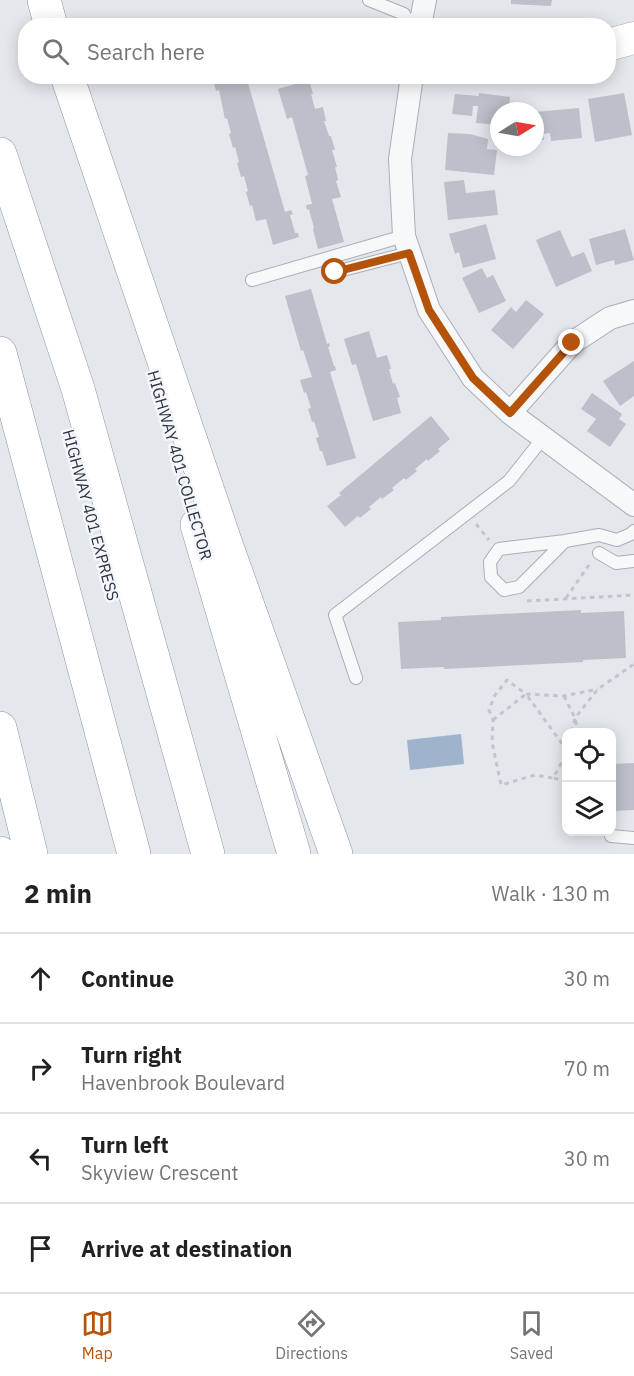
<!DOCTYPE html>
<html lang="en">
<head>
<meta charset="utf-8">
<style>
	:root { --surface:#fff; --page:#f6f6f6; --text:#202124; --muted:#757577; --line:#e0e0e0; --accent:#b45309 }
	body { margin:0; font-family:"IBM Plex Sans",sans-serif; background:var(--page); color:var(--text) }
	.controls { position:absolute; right:18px; bottom:18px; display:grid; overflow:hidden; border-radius:12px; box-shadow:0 3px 15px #0003 }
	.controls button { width:54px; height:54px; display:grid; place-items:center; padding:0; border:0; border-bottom:2px solid var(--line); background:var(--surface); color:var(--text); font:30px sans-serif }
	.compass { position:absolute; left:490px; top:102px; width:54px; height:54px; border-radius:50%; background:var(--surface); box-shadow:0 3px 15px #0003; rotate:79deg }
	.stop { position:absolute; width:18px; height:18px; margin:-14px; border:4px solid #b45309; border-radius:50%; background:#fff }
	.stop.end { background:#b45309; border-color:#fff; box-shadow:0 2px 6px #0008 }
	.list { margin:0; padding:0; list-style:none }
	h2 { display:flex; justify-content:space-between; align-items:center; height:78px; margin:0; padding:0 24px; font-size:26px }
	h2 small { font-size:20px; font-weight:400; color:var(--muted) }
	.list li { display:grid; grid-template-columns:39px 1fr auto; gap:18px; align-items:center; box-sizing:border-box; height:90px; padding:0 24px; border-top:2px solid var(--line) }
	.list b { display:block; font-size:22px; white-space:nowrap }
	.list p { margin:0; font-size:20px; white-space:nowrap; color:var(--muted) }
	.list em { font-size:20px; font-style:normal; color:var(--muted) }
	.icon { flex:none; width:33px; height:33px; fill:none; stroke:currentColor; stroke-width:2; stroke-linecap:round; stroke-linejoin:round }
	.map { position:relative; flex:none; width:634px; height:854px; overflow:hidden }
	.search { position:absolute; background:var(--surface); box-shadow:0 3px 15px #0003; left:18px; right:18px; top:18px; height:66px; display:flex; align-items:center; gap:15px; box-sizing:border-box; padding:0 21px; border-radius:24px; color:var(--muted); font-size:22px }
	.sheet { height:438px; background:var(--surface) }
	nav { display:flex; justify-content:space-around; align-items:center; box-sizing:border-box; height:84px; border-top:2px solid var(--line); background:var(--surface); font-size:16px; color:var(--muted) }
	nav a { display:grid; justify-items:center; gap:3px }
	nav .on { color:var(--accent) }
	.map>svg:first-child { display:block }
	.water { fill:#9fb4cc }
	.building { fill:#bbc0ca }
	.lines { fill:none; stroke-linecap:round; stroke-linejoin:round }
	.lane-casing { stroke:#a9aeb7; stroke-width:14 }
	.street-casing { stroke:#a9aeb7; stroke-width:24 }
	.secondary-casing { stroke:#a9aeb7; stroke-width:33 }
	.highway-casing { stroke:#8b94a3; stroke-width:34 }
	.path { stroke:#c2c5cb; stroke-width:3; stroke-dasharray:4.5 4.5; stroke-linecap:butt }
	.lane { stroke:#f7f8fa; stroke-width:12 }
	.street { stroke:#f7f8fa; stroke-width:22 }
	.secondary { stroke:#fff; stroke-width:32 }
	.highway { stroke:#fff; stroke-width:33 }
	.route { stroke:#b45309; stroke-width:8 }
	.labels { text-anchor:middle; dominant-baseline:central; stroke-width:5; stroke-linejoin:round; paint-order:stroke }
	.street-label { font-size:16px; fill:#2b3445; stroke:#f4f6f9 }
</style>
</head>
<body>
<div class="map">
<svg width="634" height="854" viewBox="0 0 634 854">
	<rect width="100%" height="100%" fill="#e4e7ec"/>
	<path class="water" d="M 461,734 L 464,764 L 410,770 L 407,740 Z"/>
	<path class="building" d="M 511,0 L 552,0 L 551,6 L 511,4 Z
		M 219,18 L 248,22 L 255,24 L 255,26 L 188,26 L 189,19 L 218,23 Z
		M 212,76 L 246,76 L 285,212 L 291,210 L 293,214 L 290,215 L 295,233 L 298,233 L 299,237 L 273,245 L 266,219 L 256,221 L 252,205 L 250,206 L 246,192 L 248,191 L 244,176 L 241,177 L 237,163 L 239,162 L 235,147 L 233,148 L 229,134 L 231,133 L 227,118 L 225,119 L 219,90 L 216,91 Z
		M 309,80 L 313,94 L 311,94 L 315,109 L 323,107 L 326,121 L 324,121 L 329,136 L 331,136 L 335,150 L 332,150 L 337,167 L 335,167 L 338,180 L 336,181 L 341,197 L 332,199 L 344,242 L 318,249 L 313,229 L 314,228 L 309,209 L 307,210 L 306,205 L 312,204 L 305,176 L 308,175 L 292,117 L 287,119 L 278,89 Z
		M 479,93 L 510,97 L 509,111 L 499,111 L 499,125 L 476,123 L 478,106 L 473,106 L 472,116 L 452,114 L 455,94 L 479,96 Z
		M 624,93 L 632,135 L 595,142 L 588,99 Z
		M 579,108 L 582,138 L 551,141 L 550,133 L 543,134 L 544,140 L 537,140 L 537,135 L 535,135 L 535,112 Z
		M 448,133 L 470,134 L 488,139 L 487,149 L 497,150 L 494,175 L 445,170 Z
		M 464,180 L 466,193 L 495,190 L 498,215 L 448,220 L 444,182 Z
		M 486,224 L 496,259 L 463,268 L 459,252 L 455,254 L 449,234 Z
		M 625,229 L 634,260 L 615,265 L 614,260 L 596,265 L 589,239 Z
		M 560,230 L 572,257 L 584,252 L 592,271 L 556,287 L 536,240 Z
		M 482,268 L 487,278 L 493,275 L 506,301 L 479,313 L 462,278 Z
		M 311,289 L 327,344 L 329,343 L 330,346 L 328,347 L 334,366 L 335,366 L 336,370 L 330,372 L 356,458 L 327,466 L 322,451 L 320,451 L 316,438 L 319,437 L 314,421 L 312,422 L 308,409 L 311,408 L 306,392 L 304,393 L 300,380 L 312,377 L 303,350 L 301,351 L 285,296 Z
		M 526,300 L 544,314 L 513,349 L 491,330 L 511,307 L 516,312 Z
		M 369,331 L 377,358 L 387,355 L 391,369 L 389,369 L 393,384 L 395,383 L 400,397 L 397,398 L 401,413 L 373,421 L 356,364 L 352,365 L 344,339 Z
		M 634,361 L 634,396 L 620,406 L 603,381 Z
		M 592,393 L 622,414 L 619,419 L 626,424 L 610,447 L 587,431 L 596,419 L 581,409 Z
		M 431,416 L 450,439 L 438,449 L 440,451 L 428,461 L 427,459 L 415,469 L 417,471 L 406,480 L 404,478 L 392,488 L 394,490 L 382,499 L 381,497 L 369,507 L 371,509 L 360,518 L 358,516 L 345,527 L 327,506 L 341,495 L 339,493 Z
		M 581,610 L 581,613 L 624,611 L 626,658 L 583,660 L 583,662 L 444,669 L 444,667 L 401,669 L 398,622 L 441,620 L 441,617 Z
		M 634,763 L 634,810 L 612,811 L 612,764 Z"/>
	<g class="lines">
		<g class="lane-casing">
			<path id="lane" d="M 369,0 L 404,14 L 410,26
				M 335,272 L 409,253
				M 252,280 L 404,236
				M 565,541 L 519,587 L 504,590 L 491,577 L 490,562 L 499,549 L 565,541 L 599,535 L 617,540 L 631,534 L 634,531
				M 599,553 L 616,563 L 634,561
				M 356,678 L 335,615 L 509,481 L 543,438
				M 611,836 L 634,838"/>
		</g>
		<g class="street-casing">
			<path id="street" d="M 420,26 L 425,0
				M 412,76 L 400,159 L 404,236 L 429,310 L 473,378 L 510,413 L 634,505
				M 510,413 L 572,343 L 610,318 L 634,311"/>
		</g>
		<g class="secondary-casing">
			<path id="secondary" d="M 608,45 L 634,38"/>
		</g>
		<g class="highway-casing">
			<path id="highway" d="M 44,0 L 51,26
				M 67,76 L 226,544 L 336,854
				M 0,154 L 78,389 L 208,854
				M 0,353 L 134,854
				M 197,525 L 294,854
				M 0,728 L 31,854
				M 0,853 L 0,854"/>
		</g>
		<path class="path" d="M 476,524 L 489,540
			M 566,598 L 589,565
			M 527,601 L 634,595
			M 564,696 L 575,718 L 578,732
			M 493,720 L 526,694 L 566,749
			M 572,732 L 575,718 L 598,689 L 634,664
			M 566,755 L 553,778 L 535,775 L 501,785 L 492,742 L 493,720 L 489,710 L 495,695 L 507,680 L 526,694 L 564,696 L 598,689
			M 554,778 L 566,782"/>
		<use href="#lane" class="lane"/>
		<use href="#street" class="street"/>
		<use href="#secondary" class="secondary"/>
		<use href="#highway" class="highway"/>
	</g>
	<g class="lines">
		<path class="route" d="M 335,272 L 409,253 L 429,310 L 473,378 L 510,413 L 572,343"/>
	</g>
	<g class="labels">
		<g class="street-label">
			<text transform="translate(180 465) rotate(74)">HIGHWAY 401 COLLECTOR</text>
			<text transform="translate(91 515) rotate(75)">HIGHWAY 401 EXPRESS</text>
		</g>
	</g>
</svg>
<div class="controls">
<button><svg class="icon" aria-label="locate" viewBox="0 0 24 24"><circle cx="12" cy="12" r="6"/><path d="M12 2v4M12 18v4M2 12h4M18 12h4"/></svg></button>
<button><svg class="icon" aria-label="layers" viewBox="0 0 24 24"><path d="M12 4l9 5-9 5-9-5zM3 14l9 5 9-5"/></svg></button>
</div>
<svg class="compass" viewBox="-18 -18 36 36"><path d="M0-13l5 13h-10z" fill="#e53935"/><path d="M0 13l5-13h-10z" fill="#757577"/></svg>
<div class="stop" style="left:335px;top:272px"></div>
<div class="stop end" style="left:572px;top:343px"></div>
<div class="search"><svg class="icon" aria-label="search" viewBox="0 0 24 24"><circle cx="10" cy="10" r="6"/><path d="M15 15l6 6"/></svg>Search here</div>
</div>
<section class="sheet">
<h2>2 min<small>Walk · 130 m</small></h2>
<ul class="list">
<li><svg class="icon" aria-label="ahead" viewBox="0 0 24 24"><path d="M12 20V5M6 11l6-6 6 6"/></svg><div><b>Continue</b></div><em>30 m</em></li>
<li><svg class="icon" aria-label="right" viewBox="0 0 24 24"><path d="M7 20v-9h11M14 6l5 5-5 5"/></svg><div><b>Turn right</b><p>Havenbrook Boulevard</p></div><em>70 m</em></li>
<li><svg class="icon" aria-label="left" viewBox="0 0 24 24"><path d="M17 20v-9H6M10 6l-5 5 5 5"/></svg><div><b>Turn left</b><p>Skyview Crescent</p></div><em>30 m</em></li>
<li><svg class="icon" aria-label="arrive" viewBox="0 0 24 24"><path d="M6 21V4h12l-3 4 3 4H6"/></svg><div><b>Arrive at destination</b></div></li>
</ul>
</section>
<nav>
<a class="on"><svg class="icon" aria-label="map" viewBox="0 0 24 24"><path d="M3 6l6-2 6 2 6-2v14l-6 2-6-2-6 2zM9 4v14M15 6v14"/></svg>Map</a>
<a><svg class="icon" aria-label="directions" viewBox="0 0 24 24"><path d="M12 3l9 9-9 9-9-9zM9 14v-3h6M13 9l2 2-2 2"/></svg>Directions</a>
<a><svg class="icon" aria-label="saved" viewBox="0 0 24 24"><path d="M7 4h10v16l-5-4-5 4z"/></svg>Saved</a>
</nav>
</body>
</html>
